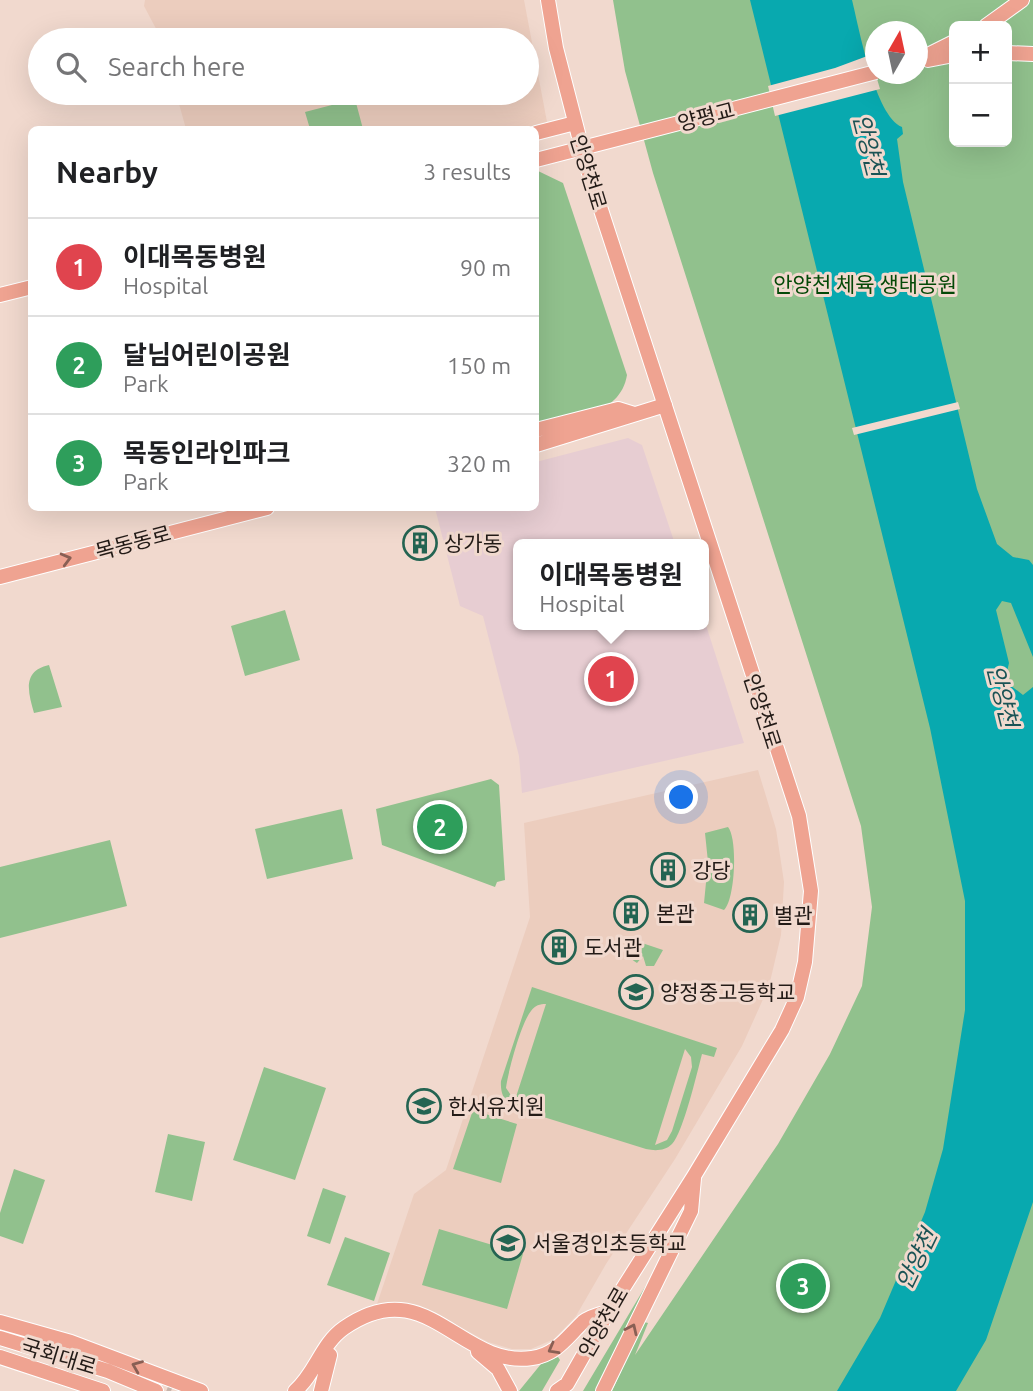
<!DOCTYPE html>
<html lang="en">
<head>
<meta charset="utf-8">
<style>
	:root { --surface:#fff; --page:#f2f2f2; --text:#202124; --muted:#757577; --line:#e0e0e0; --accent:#246452 }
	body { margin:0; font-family:Ubuntu,"Noto Sans KR",sans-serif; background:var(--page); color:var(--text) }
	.controls { position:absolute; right:21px; top:21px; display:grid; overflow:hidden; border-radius:10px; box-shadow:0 7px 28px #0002 }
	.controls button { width:63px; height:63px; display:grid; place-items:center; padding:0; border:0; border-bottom:2px solid var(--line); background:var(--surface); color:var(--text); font:35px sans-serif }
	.compass { position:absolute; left:865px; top:21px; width:63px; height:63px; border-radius:50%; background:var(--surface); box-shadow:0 7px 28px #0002; rotate:9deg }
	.you { position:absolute; left:682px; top:798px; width:24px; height:24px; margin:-18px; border:5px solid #fff; border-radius:50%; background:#1a73e8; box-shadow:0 0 0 10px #1a73e833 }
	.badge { display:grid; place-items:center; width:46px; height:46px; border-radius:50%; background:var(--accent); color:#fff; font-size:23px; font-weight:700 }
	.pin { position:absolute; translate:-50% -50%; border:4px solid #fff; box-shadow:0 2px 7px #0006 }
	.popup { position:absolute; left:513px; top:539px; width:196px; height:91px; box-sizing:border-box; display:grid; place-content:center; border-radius:10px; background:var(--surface); filter:drop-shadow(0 2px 5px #0005); font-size:23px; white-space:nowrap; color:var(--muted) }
	.popup b { font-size:26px; color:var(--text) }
	.popup::after { content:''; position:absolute; left:50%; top:100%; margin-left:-14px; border:14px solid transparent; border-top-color:var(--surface) }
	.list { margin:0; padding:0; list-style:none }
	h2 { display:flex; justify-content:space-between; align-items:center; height:91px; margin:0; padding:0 28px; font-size:30px }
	h2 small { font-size:23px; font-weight:400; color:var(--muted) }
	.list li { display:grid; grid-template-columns:46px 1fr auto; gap:21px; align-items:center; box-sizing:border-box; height:98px; padding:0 28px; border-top:2px solid var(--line) }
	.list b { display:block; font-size:26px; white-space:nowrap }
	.list p { margin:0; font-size:23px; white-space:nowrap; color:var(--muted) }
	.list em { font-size:23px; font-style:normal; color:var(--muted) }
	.icon { flex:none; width:38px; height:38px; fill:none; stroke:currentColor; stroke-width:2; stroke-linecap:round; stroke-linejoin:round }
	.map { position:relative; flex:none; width:1033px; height:1391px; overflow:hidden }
	.search { position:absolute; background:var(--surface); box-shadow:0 7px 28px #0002; left:28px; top:28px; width:511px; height:77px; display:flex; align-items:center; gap:18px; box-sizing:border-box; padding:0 24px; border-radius:38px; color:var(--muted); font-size:26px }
	.panel { position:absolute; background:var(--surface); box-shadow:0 7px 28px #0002; left:28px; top:126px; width:511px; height:385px; border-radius:10px }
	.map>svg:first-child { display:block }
	.built { fill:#eccdbe }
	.medical { fill:#e7cdd2 }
	.green { fill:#91c18d; fill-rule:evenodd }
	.water { fill:#08a9af }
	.pier { fill:#f1d9ce }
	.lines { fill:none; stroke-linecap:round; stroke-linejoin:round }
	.highway-tunnel { stroke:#c8b3a9; stroke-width:18; stroke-dasharray:18 9; stroke-linecap:butt }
	.major-casing { stroke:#fff; stroke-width:16 }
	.major { stroke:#efa391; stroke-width:14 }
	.major-bridge-casing { stroke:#fff; stroke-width:16; stroke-linecap:butt }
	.major-bridge { stroke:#efa391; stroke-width:14 }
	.oneway { stroke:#895f54 }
	.labels { text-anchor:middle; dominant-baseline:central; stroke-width:6; stroke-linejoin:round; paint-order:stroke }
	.street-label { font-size:21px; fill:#231b17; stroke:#f1d9ce }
	.park-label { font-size:21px; fill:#044907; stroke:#f1d9ce }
	.poi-label { font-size:21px; fill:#231b17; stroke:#f1d9ce; text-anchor:start }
	.water-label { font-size:23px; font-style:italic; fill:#1b5355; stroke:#f1d9ce }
</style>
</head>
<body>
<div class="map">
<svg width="1033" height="1391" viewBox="0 0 1033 1391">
	<rect width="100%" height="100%" fill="#f1d9ce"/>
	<path class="built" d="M 145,0 L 524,0 L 547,122 L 539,136 L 536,130 L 186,129 L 176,93 L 527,93 L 527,40 L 162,40 L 144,6 Z
		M 758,770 L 776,829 L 784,882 L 781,935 L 769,986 L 742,1046 L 675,1159 L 606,1264 L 576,1316 L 554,1339 L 531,1349 L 512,1349 L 488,1342 L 419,1305 L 394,1302 L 377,1304 L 414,1194 L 446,1170 L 530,917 L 524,823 Z"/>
	<path class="medical" d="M 628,438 L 642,445 L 675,544 L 518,544 L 518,625 L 704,625 L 704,619 L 744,743 L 522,793 L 519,756 L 483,616 L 460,606 L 435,508 L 536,508 L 536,462 Z"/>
	<path class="green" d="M 613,0 L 1033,0 L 1033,1391 L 612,1391 L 644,1322 L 648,1323 L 635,1355 L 778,1144 L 830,1054 L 862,986 L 872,907 L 861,826 L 653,173 L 625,71 ZM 954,26 L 1007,26 L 1007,142 L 954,142 ZM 876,32 L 918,32 L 918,74 L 876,74 Z
		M 355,99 L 363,129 L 310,129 L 305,112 Z
		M 536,170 L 563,183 L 627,375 C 620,417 570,418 536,427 Z
		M 285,610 L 300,660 L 245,676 L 231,626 Z
		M 49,665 L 62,707 L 34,713 C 28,692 22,671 49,665 Z
		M 491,779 L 499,785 L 505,880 L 497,882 L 495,887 L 382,845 L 376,809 Z
		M 342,809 L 353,859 L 267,879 L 255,829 Z
		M 728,827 C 738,839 735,900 724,910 L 704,903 L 708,862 L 705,833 Z
		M 110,840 L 127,906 L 0,938 L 0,867 Z
		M 627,938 L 663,950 L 654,966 L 646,966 L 643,956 L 637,963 C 627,957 624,950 627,938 Z
		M 532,987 L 717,1048 L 714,1057 L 702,1054 C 697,1073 683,1133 672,1144 C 665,1151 655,1151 646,1149 L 518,1109 C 505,1104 500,1094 501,1081 ZM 546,1004 L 515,1100 L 515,1101 L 506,1088 C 508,1072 521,1023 531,1011 C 535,1005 540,1004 546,1004 ZM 685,1049 L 691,1057 L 692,1067 L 672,1131 L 667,1140 L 655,1145 Z
		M 264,1067 L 326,1088 L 295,1180 L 233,1160 Z
		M 473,1110 L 517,1124 L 501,1183 L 453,1169 Z
		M 168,1134 L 205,1142 L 192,1201 L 155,1192 Z
		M 14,1169 L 45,1180 L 23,1244 L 0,1236 L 0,1213 Z
		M 323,1188 L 346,1196 L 330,1244 L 307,1236 Z
		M 439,1229 L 523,1254 L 507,1309 L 422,1285 Z
		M 345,1237 L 390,1253 L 374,1301 L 327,1285 Z
		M 648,1282 L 596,1391 L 583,1391 Z
		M 558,1357 L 560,1360 L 542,1391 L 519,1391 L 541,1364 Z"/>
	<path class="water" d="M 750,0 L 852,0 C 859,28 875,116 902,127 L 903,134 L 897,139 L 903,182 L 977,489 L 997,544 L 1013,557 L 1029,560 L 1033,565 L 1033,657 L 1011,603 L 1002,601 L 996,610 L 1009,663 L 1006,676 L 1010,685 L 1023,695 L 1033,687 L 1033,1202 L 986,1340 L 956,1391 L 837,1391 L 880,1318 L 925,1212 L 943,1149 L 965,1010 L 965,901 L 930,728 Z"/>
	<path class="pier" d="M 870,55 L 880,89 L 775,116 L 768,86 L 835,68 Z
		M 958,402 L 960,409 L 854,435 L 852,428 Z"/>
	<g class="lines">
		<path class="highway-tunnel" d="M 142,1379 L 171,1391"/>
		<g class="major-casing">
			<path id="major" d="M 548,0 L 556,48 L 586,164 L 799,816 L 811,891 L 805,962 L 797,997 L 782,1030 L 694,1176 L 608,1312 L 567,1384 L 557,1391
				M 986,26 L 1022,0
				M 1007,53 L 1033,54
				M 918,60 L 954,42
				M 928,60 L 954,55
				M 536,133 L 575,123
				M 0,295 L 32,287
				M 536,430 L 618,409 L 634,414
				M 536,445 L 665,405
				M 0,577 L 267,508
				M 0,1322 L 71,1342 L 201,1391
				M 0,1338 L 108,1371 L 156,1391
				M 478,1352 L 498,1369 L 510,1391
				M 0,1357 L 103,1391
				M 295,1391 C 316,1373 321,1344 344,1328 C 427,1270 460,1369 532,1358 C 556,1355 567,1337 583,1322 C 589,1317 600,1314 608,1312
				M 321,1391 L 330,1355
				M 603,1391 L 691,1211 L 694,1178"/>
		</g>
		<use href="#major" class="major"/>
		<g class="major-bridge-casing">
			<path id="major-bridge" d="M 536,160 L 876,72"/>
		</g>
		<use href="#major-bridge" class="major-bridge"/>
	</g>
	<defs><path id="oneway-chevron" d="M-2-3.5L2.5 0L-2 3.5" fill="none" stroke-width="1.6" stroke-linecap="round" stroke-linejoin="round" transform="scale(1.75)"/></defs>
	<g class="oneway">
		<use href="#oneway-chevron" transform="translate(66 559) rotate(-15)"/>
		<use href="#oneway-chevron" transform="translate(632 1329) rotate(-65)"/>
		<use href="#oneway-chevron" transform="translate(553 1349) rotate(151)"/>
		<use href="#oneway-chevron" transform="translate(137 1366) rotate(-158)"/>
	</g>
	<defs>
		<g id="building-ring" transform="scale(1.75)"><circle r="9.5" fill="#f1d9ce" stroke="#246452" stroke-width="1.5"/><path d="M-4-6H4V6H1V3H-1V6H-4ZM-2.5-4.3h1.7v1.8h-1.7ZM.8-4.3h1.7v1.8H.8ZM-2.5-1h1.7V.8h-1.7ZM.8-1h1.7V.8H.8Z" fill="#246452"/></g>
		<g id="school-ring" transform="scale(1.75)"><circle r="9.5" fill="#f1d9ce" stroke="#246452" stroke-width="1.5"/><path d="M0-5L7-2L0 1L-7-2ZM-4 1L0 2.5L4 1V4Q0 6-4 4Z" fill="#246452"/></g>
	</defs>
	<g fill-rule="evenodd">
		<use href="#building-ring" x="420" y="543"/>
		<use href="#building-ring" x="668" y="870"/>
		<use href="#building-ring" x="631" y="913"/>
		<use href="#building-ring" x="750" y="915"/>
		<use href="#building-ring" x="559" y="947"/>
		<use href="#school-ring" x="636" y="992"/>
		<use href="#school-ring" x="424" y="1106"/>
		<use href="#school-ring" x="508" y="1243"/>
	</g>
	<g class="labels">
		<g class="street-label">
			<text transform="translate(706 116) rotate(-15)">양평교</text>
			<text transform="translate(589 172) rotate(73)">안양천로</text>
			<text transform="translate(133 542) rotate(-15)">목동동로</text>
			<text transform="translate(763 711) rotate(72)">안양천로</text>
			<text transform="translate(603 1322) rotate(-60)">안양천로</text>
			<text transform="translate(59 1356) rotate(17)">국회대로</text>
		</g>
		<g class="park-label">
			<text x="865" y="284">안양천 체육 생태공원</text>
		</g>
		<g class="poi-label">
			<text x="444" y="543">상가동</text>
			<text x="692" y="870">강당</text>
			<text x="656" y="913">본관</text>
			<text x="774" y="915">별관</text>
			<text x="584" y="947">도서관</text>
			<text x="660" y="992">양정중고등학교</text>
			<text x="448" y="1106">한서유치원</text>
			<text x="532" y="1243">서울경인초등학교</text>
		</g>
		<g class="water-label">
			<text transform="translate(869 145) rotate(76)">안양천</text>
			<text transform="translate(1003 696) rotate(76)">안양천</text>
			<text transform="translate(916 1259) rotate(-64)">안양천</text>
		</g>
	</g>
</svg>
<div class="controls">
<button>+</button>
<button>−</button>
</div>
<svg class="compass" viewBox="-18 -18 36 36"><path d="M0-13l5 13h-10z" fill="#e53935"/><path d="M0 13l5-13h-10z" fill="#757577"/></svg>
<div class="you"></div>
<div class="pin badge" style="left:611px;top:679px;background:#e0444e">1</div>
<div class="popup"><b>이대목동병원</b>Hospital</div>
<div class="pin badge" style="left:440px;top:827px;background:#2e9e5b">2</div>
<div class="pin badge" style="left:803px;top:1286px;background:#2e9e5b">3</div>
<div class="search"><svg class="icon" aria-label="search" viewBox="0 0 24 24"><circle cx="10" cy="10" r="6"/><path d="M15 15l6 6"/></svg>Search here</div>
<section class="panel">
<h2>Nearby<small>3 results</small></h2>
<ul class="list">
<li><span class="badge" style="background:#e0444e">1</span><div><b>이대목동병원</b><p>Hospital</p></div><em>90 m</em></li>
<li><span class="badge" style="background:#2e9e5b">2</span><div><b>달님어린이공원</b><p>Park</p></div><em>150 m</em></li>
<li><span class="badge" style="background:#2e9e5b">3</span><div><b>목동인라인파크</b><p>Park</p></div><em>320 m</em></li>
</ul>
</section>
</div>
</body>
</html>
